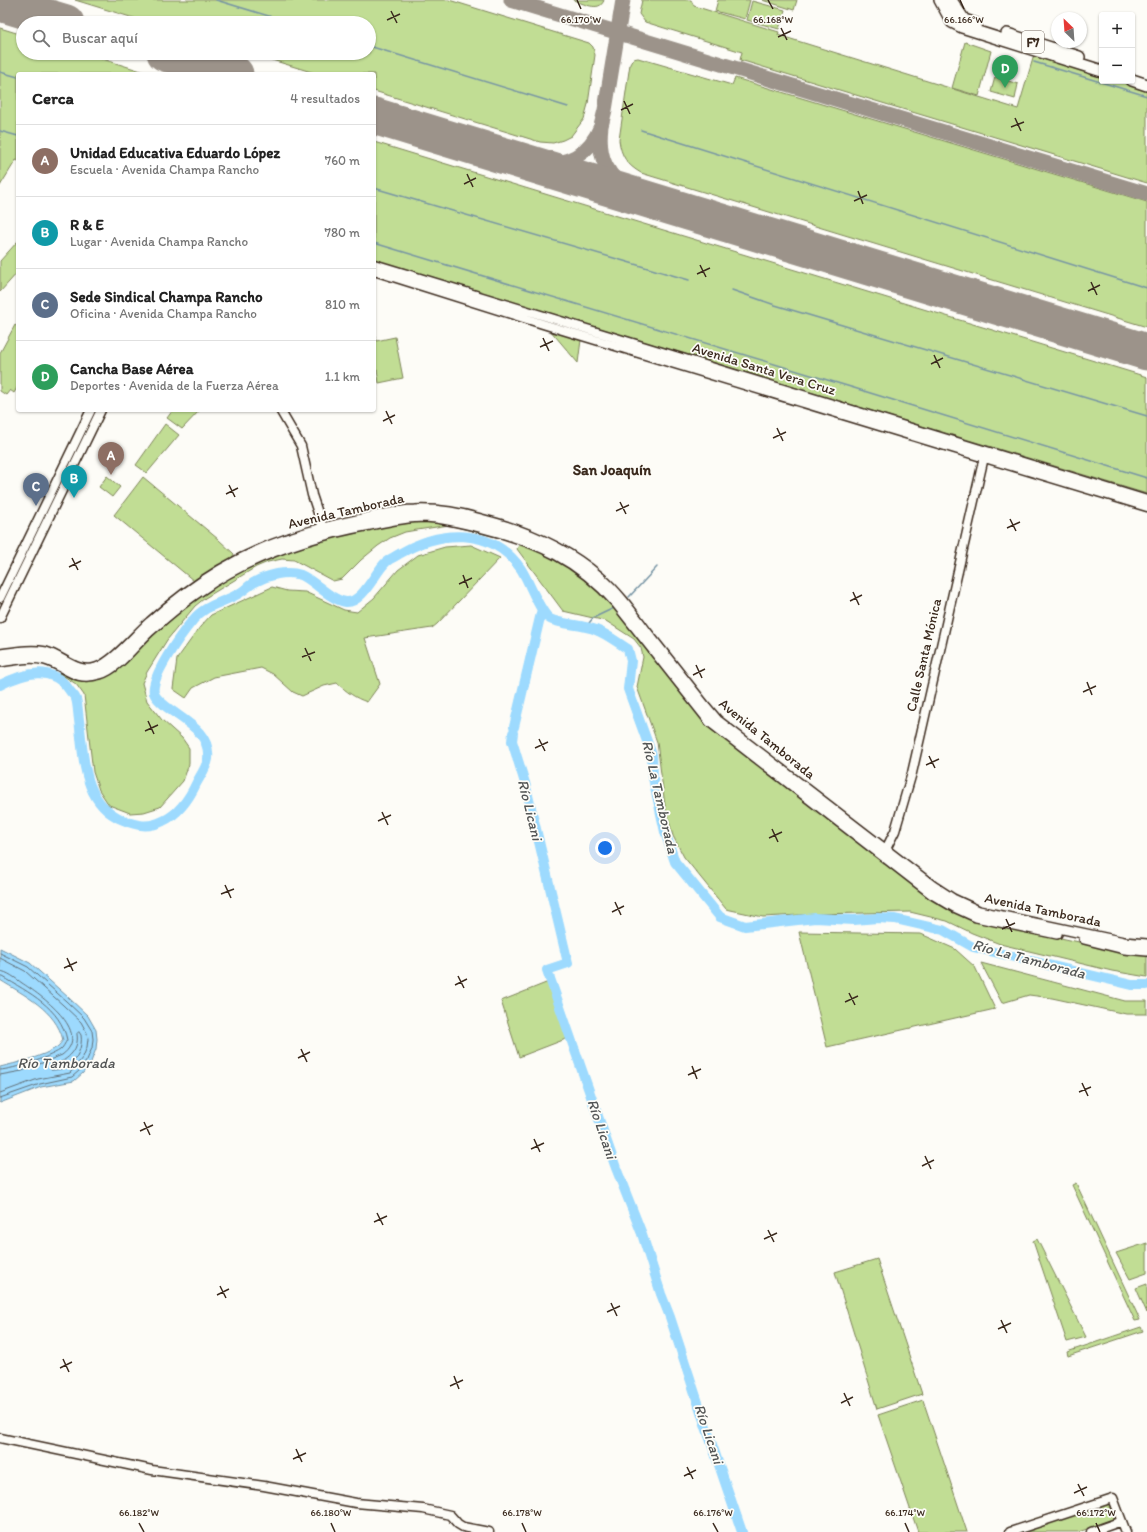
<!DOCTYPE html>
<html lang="es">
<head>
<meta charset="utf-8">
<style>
	:root { --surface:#fff; --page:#f6f6f6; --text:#222; --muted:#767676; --line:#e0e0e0; --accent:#3b2a1e }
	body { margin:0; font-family:Itim,sans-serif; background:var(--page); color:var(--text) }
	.controls { position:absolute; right:12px; top:12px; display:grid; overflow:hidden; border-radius:4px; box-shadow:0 1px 3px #0004 }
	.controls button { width:36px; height:36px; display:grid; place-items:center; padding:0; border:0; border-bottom:1px solid var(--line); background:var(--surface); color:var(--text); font:20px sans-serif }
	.compass { position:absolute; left:1051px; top:12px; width:36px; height:36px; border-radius:50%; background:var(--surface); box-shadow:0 1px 3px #0004; rotate:335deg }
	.you { position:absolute; left:605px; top:848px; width:14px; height:14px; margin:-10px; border:3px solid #fff; border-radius:50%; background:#1a73e8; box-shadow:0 0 0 6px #1a73e833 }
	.badge { display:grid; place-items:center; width:26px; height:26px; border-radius:50%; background:var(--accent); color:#fff; font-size:13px; font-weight:700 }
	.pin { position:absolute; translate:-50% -33px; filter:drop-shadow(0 1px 2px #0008) }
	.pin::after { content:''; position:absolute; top:21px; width:14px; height:12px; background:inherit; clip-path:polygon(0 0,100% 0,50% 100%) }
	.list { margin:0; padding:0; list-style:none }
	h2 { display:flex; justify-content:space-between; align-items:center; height:52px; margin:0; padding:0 16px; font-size:17px }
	h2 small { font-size:13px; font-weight:400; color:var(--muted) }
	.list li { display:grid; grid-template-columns:26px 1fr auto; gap:12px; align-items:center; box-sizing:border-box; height:72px; padding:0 16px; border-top:1px solid var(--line) }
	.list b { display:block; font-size:15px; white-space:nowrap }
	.list p { margin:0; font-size:13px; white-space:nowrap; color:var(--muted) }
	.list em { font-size:13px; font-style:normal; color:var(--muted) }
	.icon { flex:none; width:22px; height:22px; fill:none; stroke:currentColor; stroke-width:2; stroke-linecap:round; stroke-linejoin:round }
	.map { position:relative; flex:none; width:1147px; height:1532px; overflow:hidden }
	.search { position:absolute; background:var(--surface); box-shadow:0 1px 3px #0004; left:16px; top:16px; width:360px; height:44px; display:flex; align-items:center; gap:10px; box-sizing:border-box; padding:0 14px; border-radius:22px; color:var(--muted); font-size:15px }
	.panel { position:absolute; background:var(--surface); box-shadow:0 1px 3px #0004; left:16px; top:72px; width:360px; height:340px; border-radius:4px }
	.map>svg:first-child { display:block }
	.green { fill:#c1dd94; stroke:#7e8459 }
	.water { fill:#9ddafe; stroke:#7694a4 }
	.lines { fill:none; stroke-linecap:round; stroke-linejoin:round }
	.shore { stroke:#627078; stroke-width:1 }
	.stream { stroke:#7694a4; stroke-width:1.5 }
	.river { stroke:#9ddafe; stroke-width:10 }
	.taxiway { stroke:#9c938a; stroke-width:15 }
	.runway { stroke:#9c938a; stroke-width:37 }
	.secondary-casing { stroke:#3b2a1e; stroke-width:11 }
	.primary-casing { stroke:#3b2a1e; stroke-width:12 }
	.highway-casing { stroke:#3b2a1e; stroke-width:14 }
	.secondary { stroke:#fdfcf7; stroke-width:8 }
	.primary { stroke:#fdfcf7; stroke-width:9 }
	.highway { stroke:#fdfcf7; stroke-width:11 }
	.ticks { fill:none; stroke:#3b2a1e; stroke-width:1.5 }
	.labels { text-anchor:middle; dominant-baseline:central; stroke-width:3.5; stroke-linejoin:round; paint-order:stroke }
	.shield { fill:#fdfcf7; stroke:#75695f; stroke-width:1 }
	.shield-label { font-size:13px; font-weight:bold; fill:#3b2a1e }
	.street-label { font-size:14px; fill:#3b2a1e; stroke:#fdfcf7 }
	.neighbourhood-label { font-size:15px; font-weight:bold; fill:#3b2a1e; stroke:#fdfcf7 }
	.water-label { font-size:15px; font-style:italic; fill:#545656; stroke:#fdfcf7 }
	.ticks-label { font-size:10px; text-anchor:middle; fill:#3b2a1e; stroke:#fdfcf7; stroke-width:3.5; stroke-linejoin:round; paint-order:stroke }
</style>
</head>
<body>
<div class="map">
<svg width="1147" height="1532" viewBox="0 0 1147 1532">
	<rect width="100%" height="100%" fill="#fdfcf7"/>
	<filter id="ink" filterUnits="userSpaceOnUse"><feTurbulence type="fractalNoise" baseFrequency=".025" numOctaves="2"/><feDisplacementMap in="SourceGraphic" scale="8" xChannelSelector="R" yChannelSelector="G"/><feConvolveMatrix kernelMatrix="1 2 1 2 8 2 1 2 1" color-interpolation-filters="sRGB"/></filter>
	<g filter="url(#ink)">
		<path class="green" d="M 75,0 L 449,0 L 589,43 L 593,47 L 595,55 L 588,104 L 584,119 L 571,136 L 563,140 L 553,143 L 540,142 L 374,91 L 374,74 L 318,74 L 249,53 L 369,53 L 369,23 L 150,23 Z
			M 573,0 L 604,0 C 600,13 582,3 573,0 Z
			M 642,0 L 691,0 L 694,6 L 779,32 L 778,35 L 1018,109 L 1034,55 L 1102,75 L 1102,81 L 1121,81 L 1147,89 L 1147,183 L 740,60 L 742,52 L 645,22 L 639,14 Z
			M 718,0 L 750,0 L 745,19 L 715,11 Z
			M 762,0 L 797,0 L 794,10 Z
			M 752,1 L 785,10 L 779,29 L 747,20 Z
			M 0,28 L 23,35 L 23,53 L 83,53 L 151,74 L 18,74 L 18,161 L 16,160 L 0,186 Z
			M 965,42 L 991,51 L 979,96 L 952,88 Z
			M 638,58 L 732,85 L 735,78 L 1147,202 L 1147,327 L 641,173 C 627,165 621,156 619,140 L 630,64 L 633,59 Z
			M 995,77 L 1018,84 L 1015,99 L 991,92 Z
			M 374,142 L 1147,377 L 1147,494 L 374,260 Z
			M 18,241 L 18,272 L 0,292 L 0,261 Z
			M 15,325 L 18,327 L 18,343 L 15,349 L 18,352 L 18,386 L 14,393 L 10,390 L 6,395 L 0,391 L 0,353 Z
			M 550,330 L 581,340 L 578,363 Z
			M 374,332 L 376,341 L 395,337 L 403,378 L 379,383 L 377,370 L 374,370 Z
			M 173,410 L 200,410 L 182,429 L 167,418 Z
			M 165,424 L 179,435 L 147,473 L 136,465 Z
			M 107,476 L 120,487 L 112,497 L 99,487 Z
			M 143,477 L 218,539 L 234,554 L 232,558 L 194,581 L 114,515 Z
			M 439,521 L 504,535 L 549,554 L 585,577 L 616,607 L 671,678 L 920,889 L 1047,935 L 1111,949 L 1147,954 L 1147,977 L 1112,971 L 1000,944 L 972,933 L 947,921 L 910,912 L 817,914 L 763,917 L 726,909 L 684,857 L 673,836 L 665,806 L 657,742 L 637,687 L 643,657 L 641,648 L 634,639 L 606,621 L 563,611 L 517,549 L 520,543 L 449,525 L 417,530 L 405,532 L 390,538 L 378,546 L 361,560 L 342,579 L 333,581 L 294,560 L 282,559 L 268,562 L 256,567 L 205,598 L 195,606 L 167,640 L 147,672 L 142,683 L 147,701 L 162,720 L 182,738 L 189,748 L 189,764 L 183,781 L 160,807 L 144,812 L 130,813 L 109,805 L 99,790 L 93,772 L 84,695 L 76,684 L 59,673 L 72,677 L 153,632 L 184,606 L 212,587 L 259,561 L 331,536 L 407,522 Z
			M 471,545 L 500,558 L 437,624 L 432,628 L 365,638 L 380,684 L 367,702 C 355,698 347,692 337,683 L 324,686 L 302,696 L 293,692 L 273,674 L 261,668 L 214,677 L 193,688 L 186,698 L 173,689 L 177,659 L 200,627 L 211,615 L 272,587 L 287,591 L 305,592 L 344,610 L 357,612 L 374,598 L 398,570 L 418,555 L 445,547 Z
			M 799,932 L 921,934 L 955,949 L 975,967 L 995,1009 L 827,1047 Z
			M 981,963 L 1125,1001 L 1147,1001 L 1147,1014 L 1126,1014 L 1052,998 L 1029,995 L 1002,1003 Z
			M 551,981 L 571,1037 L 519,1057 L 501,1001 Z
			M 1076,1183 L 1140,1320 L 1135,1321 L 1072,1185 Z
			M 1037,1239 L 1086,1337 L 1067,1342 L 1033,1241 Z
			M 1147,1243 L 1147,1273 L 1130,1279 L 1116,1253 Z
			M 877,1259 L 922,1394 L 877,1409 L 835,1272 Z
			M 1147,1284 L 1147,1313 L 1136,1288 Z
			M 1141,1327 L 1143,1331 L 1068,1356 L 1067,1352 Z
			M 923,1400 L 967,1532 L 918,1532 L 878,1415 Z
			M 1109,1503 L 1115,1520 L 1078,1532 L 1023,1532 Z"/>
		<path class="water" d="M 0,948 L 30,963 L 69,998 L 88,1016 L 96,1030 L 97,1039 L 96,1049 L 91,1062 L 83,1073 L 74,1081 L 41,1087 L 0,1103 L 0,1067 C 16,1063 43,1057 57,1047 C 60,1045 61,1042 63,1040 C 56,1010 24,995 0,980 Z"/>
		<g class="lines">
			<path class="shore" d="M 0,953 L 28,967 L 66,1001 L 84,1018 L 92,1031 L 93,1039 L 92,1048 L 87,1060 L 80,1070 L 72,1077 L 40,1084 L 0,1098
				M 0,958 L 25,971 L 63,1005 L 81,1022 L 87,1033 L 88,1039 L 87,1047 L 83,1057 L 70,1073 L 38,1079 L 0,1093
				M 0,971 C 8,972 15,978 22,983 C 39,994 94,1032 62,1055 L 22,1071 L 0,1075
				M 0,976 L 3,977 C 28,992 61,1008 67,1040 C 65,1043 63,1048 60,1050 C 48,1058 14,1069 0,1070
				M 79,1032 L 81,1035 C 83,1046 77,1061 67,1067 C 63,1069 55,1070 51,1070 L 51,1067 C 65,1061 80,1052 77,1034 Z"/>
			<path class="stream" d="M 216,0 L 292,23
				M 369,46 L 568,107
				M 1034,62 L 1147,96
				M 0,72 L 18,77
				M 641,130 L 1147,288
				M 0,131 L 18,136
				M 374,188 L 689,280
				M 374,243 L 854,388 L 1147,478
				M 732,290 L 775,305 L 1147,416
				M 629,597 L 657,567
				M 586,627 L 593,618 L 614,608"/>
			<path class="river" d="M 0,685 C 24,673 52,664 70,691 C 72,694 75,696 76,699 C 78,705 78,714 79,720 C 84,757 82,803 123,820 C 137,826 149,828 163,821 C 179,814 190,797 197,782 C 201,775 207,766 208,759 C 211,733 185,721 168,708 C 163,704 156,699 154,693 C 150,677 182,633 193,620 C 205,605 222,603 238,594 C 244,591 249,585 255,582 C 268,575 286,570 301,575 C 315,581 330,600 346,602 C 363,603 375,572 386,562 C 389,559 395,557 399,554 C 440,530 491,526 521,569 C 529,581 539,611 550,619 C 558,624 586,625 596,630 C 607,634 618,643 628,649 L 631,661 L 628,689 L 652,755 L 653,778 L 665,832 L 675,862 L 720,917 L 745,926 L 815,918 L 854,920 L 877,918 L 895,919 L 943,930 L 973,947 L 1132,985 L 1147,985
				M 514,727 L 542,609
				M 513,733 L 512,741 L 525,783 L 568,963 L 547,970 L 616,1168 L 642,1234 L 661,1294 L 670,1317 L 705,1424 L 742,1532"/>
			<path class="taxiway" d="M 511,0 L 1147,194
				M 601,126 L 605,110 L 623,0
				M 536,165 C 567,165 589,156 601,126 C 597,159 607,175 633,196"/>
			<path class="runway" d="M 0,3 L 66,23
				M 165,53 L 235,74
				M 374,116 L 1147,352"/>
			<g class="secondary-casing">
				<path id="secondary" d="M 374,264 L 1147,500
					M 374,271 L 546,325 L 1147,507
					M 280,410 L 301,446 L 312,495 L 325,534
					M 0,598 L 91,410
					M 0,618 L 101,410
					M 883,855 L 895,831 L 912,773 L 984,457
					M 0,1438 L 152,1470 L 264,1486 L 356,1503 L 423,1509 L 450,1515 L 458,1524 L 463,1527 L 489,1532
					M 1010,1532 L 1113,1498 L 1126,1532
					M 1091,1532 L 1122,1521"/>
			</g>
			<g class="primary-casing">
				<path id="primary" d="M 0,654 C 15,652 31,649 46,652 C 63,657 77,674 96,668 C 114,662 135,635 150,622 C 172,602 195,585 220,570 C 267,542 313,529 366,518 C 382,515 398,510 415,510 C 437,509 460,513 481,519 C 525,530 566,547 600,577 C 618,592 632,612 646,631 C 666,656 686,682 706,707 L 717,720 L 933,886 L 953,899 L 979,911 L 1124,942 L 1147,944
					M 0,662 C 14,660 31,656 45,660 C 67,666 73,682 100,674 C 118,669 135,645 149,632 C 166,617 182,603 200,591 C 251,555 310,536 370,525 C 388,521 407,517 425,517 C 445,518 464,523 483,528 C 538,542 578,560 616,603 L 710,722 L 932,894 L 954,907 L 976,917 L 1057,934
					M 1084,939 L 1124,949 L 1147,951"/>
			</g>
			<g class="highway-casing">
				<path id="highway" d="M 940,0 L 952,22 L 962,27 L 1102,71
					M 951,0 L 964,20 L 976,24
					M 1007,34 L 1079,57
					M 1132,80 L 1147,85"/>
			</g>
			<use href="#secondary" class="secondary"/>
			<use href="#primary" class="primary"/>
			<use href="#highway" class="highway"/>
		</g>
	</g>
	<path class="ticks" d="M 577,0 L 581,9M 768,0 L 773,9M 960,0 L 964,9M 391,11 L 397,23M 387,20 L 400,14M 781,28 L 787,40M 778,37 L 791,31M 624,101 L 630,114M 621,110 L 633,104M 1015,118 L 1021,131M 1011,127 L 1024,122M 467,174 L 473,187M 464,184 L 476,178M 858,191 L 863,204M 854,201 L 867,195M 700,265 L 706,277M 697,274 L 710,268M 1091,282 L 1097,295M 1088,291 L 1100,285M 543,338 L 549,351M 540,347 L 553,341M 934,355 L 940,368M 931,364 L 943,358M 386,411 L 392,424M 383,421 L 395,415M 777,428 L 783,441M 773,438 L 786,432M 229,485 L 235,497M 226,494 L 238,488M 620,502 L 626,514M 616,511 L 629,505M 1010,519 L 1016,531M 1007,528 L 1020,522M 72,558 L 78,570M 69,567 L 81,561M 463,575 L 468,588M 459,584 L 472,578M 853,592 L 859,605M 850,601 L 862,595M 305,648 L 311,661M 302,657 L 315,652M 696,665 L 702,678M 693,675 L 705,669M 1087,682 L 1092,695M 1083,692 L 1096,686M 148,721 L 154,734M 145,731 L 158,725M 539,739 L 545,751M 535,748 L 548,742M 929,756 L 935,768M 926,765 L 939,759M 382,812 L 388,825M 378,821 L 391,815M 772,829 L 778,842M 769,838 L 782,832M 225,885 L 231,898M 221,894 L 234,889M 615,902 L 621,915M 612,912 L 624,906M 1006,919 L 1012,932M 1002,929 L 1015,923M 67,958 L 73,971M 64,968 L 77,962M 458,976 L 464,988M 455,985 L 467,979M 849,993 L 855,1005M 845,1002 L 858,996M 301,1049 L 307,1062M 298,1058 L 310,1052M 692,1066 L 697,1079M 688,1075 L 701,1069M 1082,1083 L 1088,1096M 1079,1092 L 1091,1087M 144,1122 L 150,1135M 140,1131 L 153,1125M 534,1139 L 540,1152M 531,1149 L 544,1143M 925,1156 L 931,1169M 922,1166 L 934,1160M 377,1213 L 383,1225M 374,1222 L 387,1216M 768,1230 L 774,1242M 764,1239 L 777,1233M 220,1286 L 226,1298M 217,1295 L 229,1289M 611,1303 L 617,1316M 607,1312 L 620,1306M 1001,1320 L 1007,1333M 998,1329 L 1011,1323M 63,1359 L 69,1372M 60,1368 L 72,1362M 454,1376 L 459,1389M 450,1386 L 463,1380M 844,1393 L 850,1406M 841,1403 L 853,1397M 296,1449 L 302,1462M 293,1459 L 306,1453M 687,1467 L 693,1479M 684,1476 L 696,1470M 1078,1484 L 1084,1496M 1074,1493 L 1087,1487M 139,1523 L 144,1532M 331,1523 L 335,1532M 522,1523 L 526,1532M 713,1523 L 718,1532M 905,1523 L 909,1532M 1096,1523 L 1100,1532"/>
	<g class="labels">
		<rect class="shield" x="1022" y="31" width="22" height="22" rx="3"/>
		<g class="shield-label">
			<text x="1033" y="42">F7</text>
		</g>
		<g class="street-label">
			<text transform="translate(764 369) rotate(17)">Avenida Santa Vera Cruz</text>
			<text transform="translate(346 511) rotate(-13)">Avenida Tamborada</text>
			<text transform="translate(924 655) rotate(-77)">Calle Santa Mónica</text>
			<text transform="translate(767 739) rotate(39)">Avenida Tamborada</text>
			<text transform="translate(1043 910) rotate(12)">Avenida Tamborada</text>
		</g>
		<g class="neighbourhood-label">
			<text x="612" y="470">San Joaquín</text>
		</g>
		<g class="water-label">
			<text transform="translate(660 797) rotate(77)">Río La Tamborada</text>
			<text transform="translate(530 810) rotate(76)">Río Licani</text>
			<text transform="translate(1029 959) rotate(15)">Río La Tamborada</text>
			<text x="66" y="1063">Río Tamborada</text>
			<text transform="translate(602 1129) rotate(71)">Río Licani</text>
			<text transform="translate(709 1434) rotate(71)">Río Licani</text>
		</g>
	</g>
	<g class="ticks-label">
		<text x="773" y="23">66.168°W</text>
		<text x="964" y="23">66.166°W</text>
		<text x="581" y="23">66.170°W</text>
		<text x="139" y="1516">66.182°W</text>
		<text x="331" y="1516">66.180°W</text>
		<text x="522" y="1516">66.178°W</text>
		<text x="713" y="1516">66.176°W</text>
		<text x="905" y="1516">66.174°W</text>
		<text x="1096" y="1516">66.172°W</text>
	</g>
</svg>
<div class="controls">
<button>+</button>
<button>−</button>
</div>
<svg class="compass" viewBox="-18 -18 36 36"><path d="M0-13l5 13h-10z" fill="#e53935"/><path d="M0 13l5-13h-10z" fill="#767676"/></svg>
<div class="you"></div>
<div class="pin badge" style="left:111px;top:475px;background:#8d6e63">A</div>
<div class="pin badge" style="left:74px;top:498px;background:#0f9aa8">B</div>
<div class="pin badge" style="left:36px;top:506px;background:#5c6f8a">C</div>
<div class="pin badge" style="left:1005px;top:88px;background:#2e9e5b">D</div>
<div class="search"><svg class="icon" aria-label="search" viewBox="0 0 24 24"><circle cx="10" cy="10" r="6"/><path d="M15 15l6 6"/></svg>Buscar aquí</div>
<section class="panel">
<h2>Cerca<small>4 resultados</small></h2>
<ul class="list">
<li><span class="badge" style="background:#8d6e63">A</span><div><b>Unidad Educativa Eduardo López</b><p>Escuela · Avenida Champa Rancho</p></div><em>760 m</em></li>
<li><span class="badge" style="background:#0f9aa8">B</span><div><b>R &amp; E</b><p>Lugar · Avenida Champa Rancho</p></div><em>780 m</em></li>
<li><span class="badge" style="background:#5c6f8a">C</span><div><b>Sede Sindical Champa Rancho</b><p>Oficina · Avenida Champa Rancho</p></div><em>810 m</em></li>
<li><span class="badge" style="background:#2e9e5b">D</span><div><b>Cancha Base Aérea</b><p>Deportes · Avenida de la Fuerza Aérea</p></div><em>1.1 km</em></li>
</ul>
</section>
</div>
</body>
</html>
